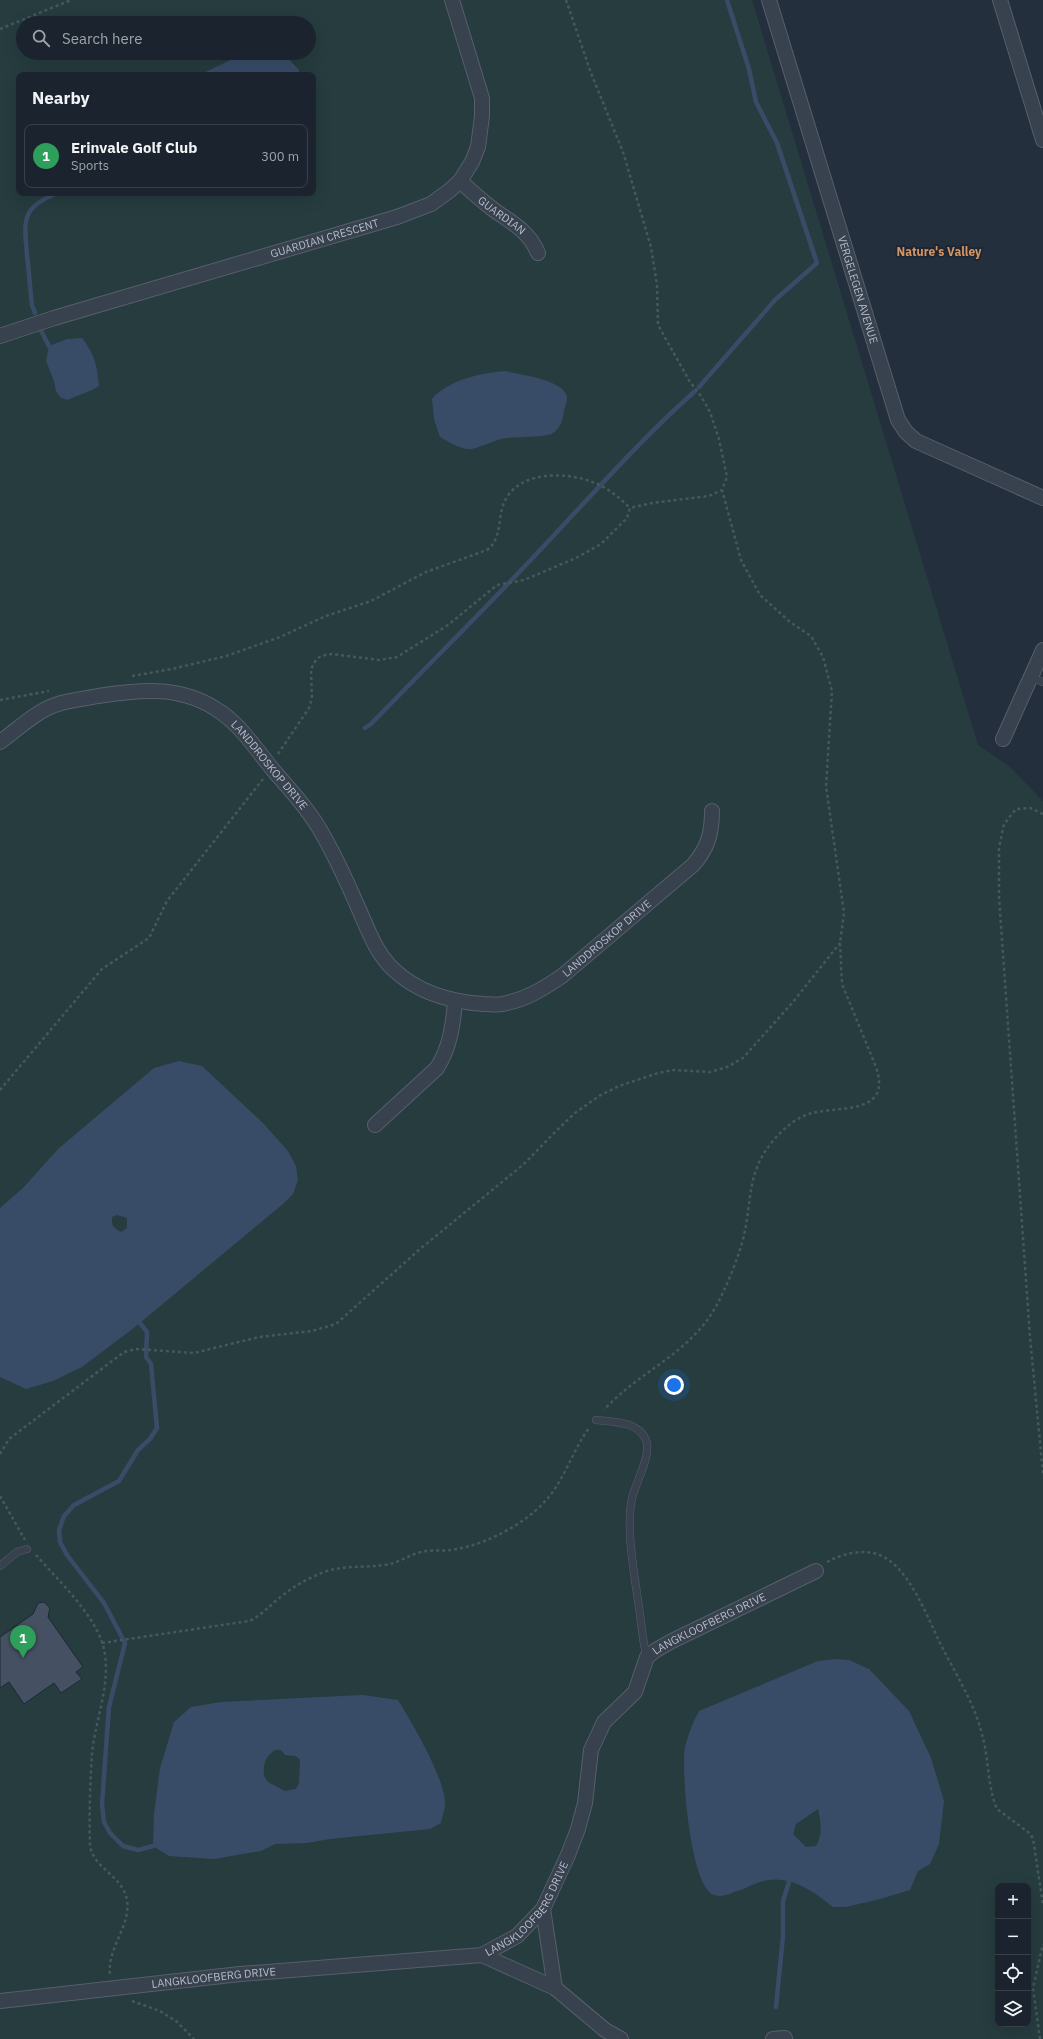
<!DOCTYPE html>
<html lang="en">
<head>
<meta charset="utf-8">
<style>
	:root { --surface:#1b232e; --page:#242b36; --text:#f1f3f6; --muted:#a0a4aa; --line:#39404a; --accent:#8ab4f8 }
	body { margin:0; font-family:"IBM Plex Sans",sans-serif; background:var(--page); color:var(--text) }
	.controls { position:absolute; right:12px; bottom:12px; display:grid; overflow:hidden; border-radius:8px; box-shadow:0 4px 16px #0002 }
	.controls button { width:36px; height:36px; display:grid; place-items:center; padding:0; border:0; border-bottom:1px solid var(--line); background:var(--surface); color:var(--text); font:20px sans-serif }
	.you { position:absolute; left:674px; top:1385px; width:14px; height:14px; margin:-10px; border:3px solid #fff; border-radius:50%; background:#1a73e8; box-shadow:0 0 0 6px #1a73e833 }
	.badge { display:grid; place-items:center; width:26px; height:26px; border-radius:50%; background:var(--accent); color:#fff; font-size:13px; font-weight:700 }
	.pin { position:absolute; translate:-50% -33px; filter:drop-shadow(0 1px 2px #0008) }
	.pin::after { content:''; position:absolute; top:21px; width:14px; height:12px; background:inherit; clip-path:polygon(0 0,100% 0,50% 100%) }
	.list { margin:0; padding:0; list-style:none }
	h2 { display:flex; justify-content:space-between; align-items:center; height:52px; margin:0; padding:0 16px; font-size:17px }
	h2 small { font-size:13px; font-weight:400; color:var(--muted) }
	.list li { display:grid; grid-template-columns:26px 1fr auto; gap:12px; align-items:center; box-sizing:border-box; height:64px; margin:0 8px 8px; padding:0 8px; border:1px solid var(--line); border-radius:8px }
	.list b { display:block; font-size:15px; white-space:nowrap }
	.list p { margin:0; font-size:13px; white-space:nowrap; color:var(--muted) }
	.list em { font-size:13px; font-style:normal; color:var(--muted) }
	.icon { flex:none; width:22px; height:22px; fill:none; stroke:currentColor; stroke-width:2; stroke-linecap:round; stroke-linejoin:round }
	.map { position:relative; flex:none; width:1043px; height:2039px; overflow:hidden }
	.search { position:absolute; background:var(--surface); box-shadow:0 4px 16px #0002; left:16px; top:16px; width:300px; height:44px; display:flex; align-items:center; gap:10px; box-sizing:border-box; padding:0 14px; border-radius:22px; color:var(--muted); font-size:15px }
	.panel { position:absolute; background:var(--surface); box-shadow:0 4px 16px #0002; left:16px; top:72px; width:300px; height:124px; border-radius:8px }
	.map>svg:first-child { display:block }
	.green { fill:#263c3f; fill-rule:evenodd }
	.water { fill:#394c67; fill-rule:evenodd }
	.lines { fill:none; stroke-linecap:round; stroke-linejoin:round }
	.stream { stroke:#394c67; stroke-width:4.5 }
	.building { fill:#455162; stroke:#1f2835 }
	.service-casing { stroke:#565f6c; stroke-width:8 }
	.minor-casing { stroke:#565f6c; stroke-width:16 }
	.path { stroke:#44595c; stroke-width:2.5; stroke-dasharray:3 3; stroke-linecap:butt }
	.service { stroke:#38414e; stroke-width:7 }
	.minor { stroke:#38414e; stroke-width:14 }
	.labels { text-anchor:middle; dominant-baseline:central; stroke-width:4; stroke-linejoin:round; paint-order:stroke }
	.street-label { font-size:11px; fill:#b4bcc9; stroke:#1d2633 }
	.neighbourhood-label { font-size:12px; font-weight:bold; fill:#d59563; stroke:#1d2633 }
</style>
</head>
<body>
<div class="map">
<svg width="1043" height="2039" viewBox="0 0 1043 2039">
	<rect width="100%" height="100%" fill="#242f3e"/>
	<path class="green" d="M 0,0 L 752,0 L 978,745 L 1010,767 L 1043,801 L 1043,2039 L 0,2039 ZM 23,23 L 309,23 L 309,53 L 23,53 ZM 19,75 L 313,75 L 313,193 L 19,193 ZM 998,1886 L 1028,1886 L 1028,2024 L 998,2024 Z"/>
	<path class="water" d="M 245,53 L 284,54 L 299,70 L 299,75 L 199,75 Z
		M 82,338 C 95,355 97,365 99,386 L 92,390 L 67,400 L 60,397 L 56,391 L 54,381 L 46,361 L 49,346 L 67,339 Z
		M 505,371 C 521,375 559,379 566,394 C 569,400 565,405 564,411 C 563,420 560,430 551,434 C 545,437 515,437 506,438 C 495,439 477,450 468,449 C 458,448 449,442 440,437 L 434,419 L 432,399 C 448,380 481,373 505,371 Z
		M 179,1061 L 202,1066 L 263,1123 L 288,1151 L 296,1166 L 298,1180 L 293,1194 L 283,1204 L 135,1327 L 82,1367 L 53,1381 L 26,1389 L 0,1377 L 0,1208 L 23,1188 L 58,1149 L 154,1068 ZM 117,1215 L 127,1218 L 127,1228 L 121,1232 C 114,1228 111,1226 112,1217 Z
		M 837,1659 L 849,1660 L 869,1669 L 909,1711 L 931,1758 L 944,1801 L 939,1844 L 930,1864 L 918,1871 L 910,1890 L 880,1899 L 846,1907 L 833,1907 C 816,1893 793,1876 768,1880 C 758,1881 747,1888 737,1891 C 729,1894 722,1898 714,1895 C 690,1887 681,1771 685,1747 C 688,1734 693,1722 699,1711 L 818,1661 ZM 818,1809 C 821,1823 823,1834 816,1846 L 806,1847 L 793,1834 L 796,1824 Z
		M 363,1695 L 398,1700 C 411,1721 446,1780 445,1804 C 445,1810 442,1817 441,1823 L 430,1829 L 330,1839 L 307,1843 L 275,1844 L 261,1851 L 214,1859 L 169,1856 L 153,1846 L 154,1814 L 160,1768 L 174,1722 L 191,1707 L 221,1702 ZM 275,1750 L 281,1750 L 285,1755 L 296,1756 L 300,1760 L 299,1783 L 296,1789 L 285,1791 L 268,1782 L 264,1776 C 263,1765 265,1756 275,1750 Z"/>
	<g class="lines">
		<path class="stream" d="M 35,313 L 32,305 C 30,288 29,272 27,255 C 24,220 21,207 58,193
			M 40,329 L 49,346
			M 699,387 L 775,300 L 817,263 L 777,143 L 756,102 L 749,69 L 727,0
			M 365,728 L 371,724 C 428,665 486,608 542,548 C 592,495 640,440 694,392
			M 140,1323 L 147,1332 L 146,1357 L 151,1364 L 157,1428 L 150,1439 L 138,1450 L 119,1481 L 74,1505 L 64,1516 L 59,1530 L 60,1542 L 67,1555 L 104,1603 L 125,1643 L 109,1707 L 102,1804 L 104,1822 L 110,1833 L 123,1846 L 138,1850 L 153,1846
			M 776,2007 L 783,1936 L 783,1901 L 789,1882"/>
	</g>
	<path class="building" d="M 44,1602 L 50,1608 L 48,1617 L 83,1667 L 76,1672 L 82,1679 L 61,1693 L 54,1683 L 24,1704 L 9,1682 L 0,1688 L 0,1637 L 33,1614 L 38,1603 Z"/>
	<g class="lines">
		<g class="service-casing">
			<path id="service" d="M 1031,677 L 1043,682
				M 596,1420 C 613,1422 638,1421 646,1440 C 652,1454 636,1482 632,1498 C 625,1531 636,1582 640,1615 C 642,1629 643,1644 647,1657
				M 0,1566 L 17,1552 L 27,1549"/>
		</g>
		<g class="minor-casing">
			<g id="minor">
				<path id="s1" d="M 769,0 L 898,420 L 906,432 L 916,441 L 1043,498"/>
				<path d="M 1000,0 L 1043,140"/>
				<path id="s2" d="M 460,181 C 471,191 482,201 494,210 C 512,223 529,231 538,253"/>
				<path id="s3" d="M 0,336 L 54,318 L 397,217 L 431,204 L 449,191 L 460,181 L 472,162 L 478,147 L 482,116 L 482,98 L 452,0"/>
				<path d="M 1003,739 L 1043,650"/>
				<path id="s4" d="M 0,742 C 17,730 35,712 55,705 C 68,700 84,699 98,696 C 144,689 183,685 222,713 C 243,728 258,752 274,771 C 292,792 310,811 323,835 C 336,858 347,882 357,905 C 367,927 375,952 393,969 C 418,993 451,1002 484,1004 C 490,1004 497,1005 502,1004 C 525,1000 543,989 562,976 L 693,865 C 708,848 712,833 712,811"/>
				<path d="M 375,1125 L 437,1068 C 450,1047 453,1026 455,1001"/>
				<path d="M 543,1909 L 555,1988"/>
				<path d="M 482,1955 L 555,1988 L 605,2030 L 621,2039"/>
				<path id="s5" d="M 0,2001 L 240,1974 L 482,1955 L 517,1936 L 543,1909 L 568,1855 L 578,1829 L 585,1803 L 591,1750 L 604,1722 L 635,1692 L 647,1657 L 656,1650 L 672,1641 L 816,1571"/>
				<path d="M 773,2039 L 785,2038"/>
			</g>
		</g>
		<path class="path" d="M 566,0 L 591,73 L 623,152 L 651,247 L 657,285 L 658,325 L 690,382 L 701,396 L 710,412 L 719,439 L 727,477 L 722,490 L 741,560 L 760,595 L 790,622 L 811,636 L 823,657 L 832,691 L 826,786 L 844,913 L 840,943 L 842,984 L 876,1067 C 893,1117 836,1105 809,1114 C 794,1119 783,1129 773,1141 C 747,1171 752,1200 744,1235 C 740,1254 725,1291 715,1308 C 689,1354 638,1372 604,1410
			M 0,29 L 71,0
			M 132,676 L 172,669 L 226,656 L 280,637 L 326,616 L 371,601 L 426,572 L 487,550 C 504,537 496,513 507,497 C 524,470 569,472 595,483 C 608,488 620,498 630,508
			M 0,700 L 49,691
			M 278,754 L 309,708 L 312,698 L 311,669 L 316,660 L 321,656 L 332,654 L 379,660 L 397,657 L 448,625 L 497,585 L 524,580 L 576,558 L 601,544 L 627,518 L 630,508 L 652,503 L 709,496 L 722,490
			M 1043,814 L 1030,808 L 1016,809 L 1004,824 L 999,848 L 999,897 L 1030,1337 L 1043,1474
			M 0,1090 L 102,969 L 149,938 L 167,901 L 263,779
			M 0,1454 L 9,1439 L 124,1352 L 136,1349 L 194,1353 L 259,1337 L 312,1331 L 336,1324 L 420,1249 L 524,1164 L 557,1130 L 575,1113 L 599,1096 L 619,1086 L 658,1073 L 673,1070 L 710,1072 L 727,1067 L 743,1058 L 793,1002 L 840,943
			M 0,1496 L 25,1540
			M 36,1555 C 58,1580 91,1611 102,1642 C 114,1678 95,1719 92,1754 C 90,1784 89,1815 90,1846 C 94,1869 123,1876 127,1900 C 131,1926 107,1948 110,1974
			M 827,1562 C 846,1552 871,1546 890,1561 C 912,1577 928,1618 940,1643 C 955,1673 974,1702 982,1734 C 989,1758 987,1786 997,1809 L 1028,1832 L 1033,1838 L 1043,1905
			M 102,1643 L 249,1621 C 261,1616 268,1607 278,1599 C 292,1587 310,1577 327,1571 C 347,1565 365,1568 384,1565 C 398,1564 408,1555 421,1552 C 433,1549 445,1552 457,1549 C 489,1543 527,1523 548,1498 C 566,1476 573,1450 589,1428
			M 132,2001 L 160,2011 L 176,2021 L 194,2039
			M 1040,2039 L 1033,1988 L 1043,1944"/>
		<use href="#service" class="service"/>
		<use href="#minor" class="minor"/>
	</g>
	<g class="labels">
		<g class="street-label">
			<text stroke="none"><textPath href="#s2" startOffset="54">GUARDIAN</textPath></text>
			<text stroke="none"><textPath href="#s3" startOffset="339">GUARDIAN CRESCENT</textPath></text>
			<text stroke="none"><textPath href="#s1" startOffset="303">VERGELEGEN AVENUE</textPath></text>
			<text stroke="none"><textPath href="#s4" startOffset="310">LANDDROSKOP DRIVE</textPath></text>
			<text stroke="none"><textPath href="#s4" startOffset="793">LANDDROSKOP DRIVE</textPath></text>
			<text stroke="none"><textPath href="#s5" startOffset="911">LANGKLOOFBERG DRIVE</textPath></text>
			<text stroke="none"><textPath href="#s5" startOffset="551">LANGKLOOFBERG DRIVE</textPath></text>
			<text stroke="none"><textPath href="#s5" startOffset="215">LANGKLOOFBERG DRIVE</textPath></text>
		</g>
		<g class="neighbourhood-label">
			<text x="939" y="251">Nature's Valley</text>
		</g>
	</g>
</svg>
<div class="controls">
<button>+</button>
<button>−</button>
<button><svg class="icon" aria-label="locate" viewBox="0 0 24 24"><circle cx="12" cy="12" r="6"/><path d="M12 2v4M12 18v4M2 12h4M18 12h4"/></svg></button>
<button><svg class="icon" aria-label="layers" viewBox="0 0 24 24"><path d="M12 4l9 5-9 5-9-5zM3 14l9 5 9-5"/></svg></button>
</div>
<div class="you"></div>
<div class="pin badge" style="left:23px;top:1658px;background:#2e9e5b">1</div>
<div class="search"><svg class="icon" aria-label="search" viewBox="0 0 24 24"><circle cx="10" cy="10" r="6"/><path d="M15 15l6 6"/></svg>Search here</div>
<section class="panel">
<h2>Nearby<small></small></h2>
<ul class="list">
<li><span class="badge" style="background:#2e9e5b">1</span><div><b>Erinvale Golf Club</b><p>Sports</p></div><em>300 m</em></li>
</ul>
</section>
</div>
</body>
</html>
